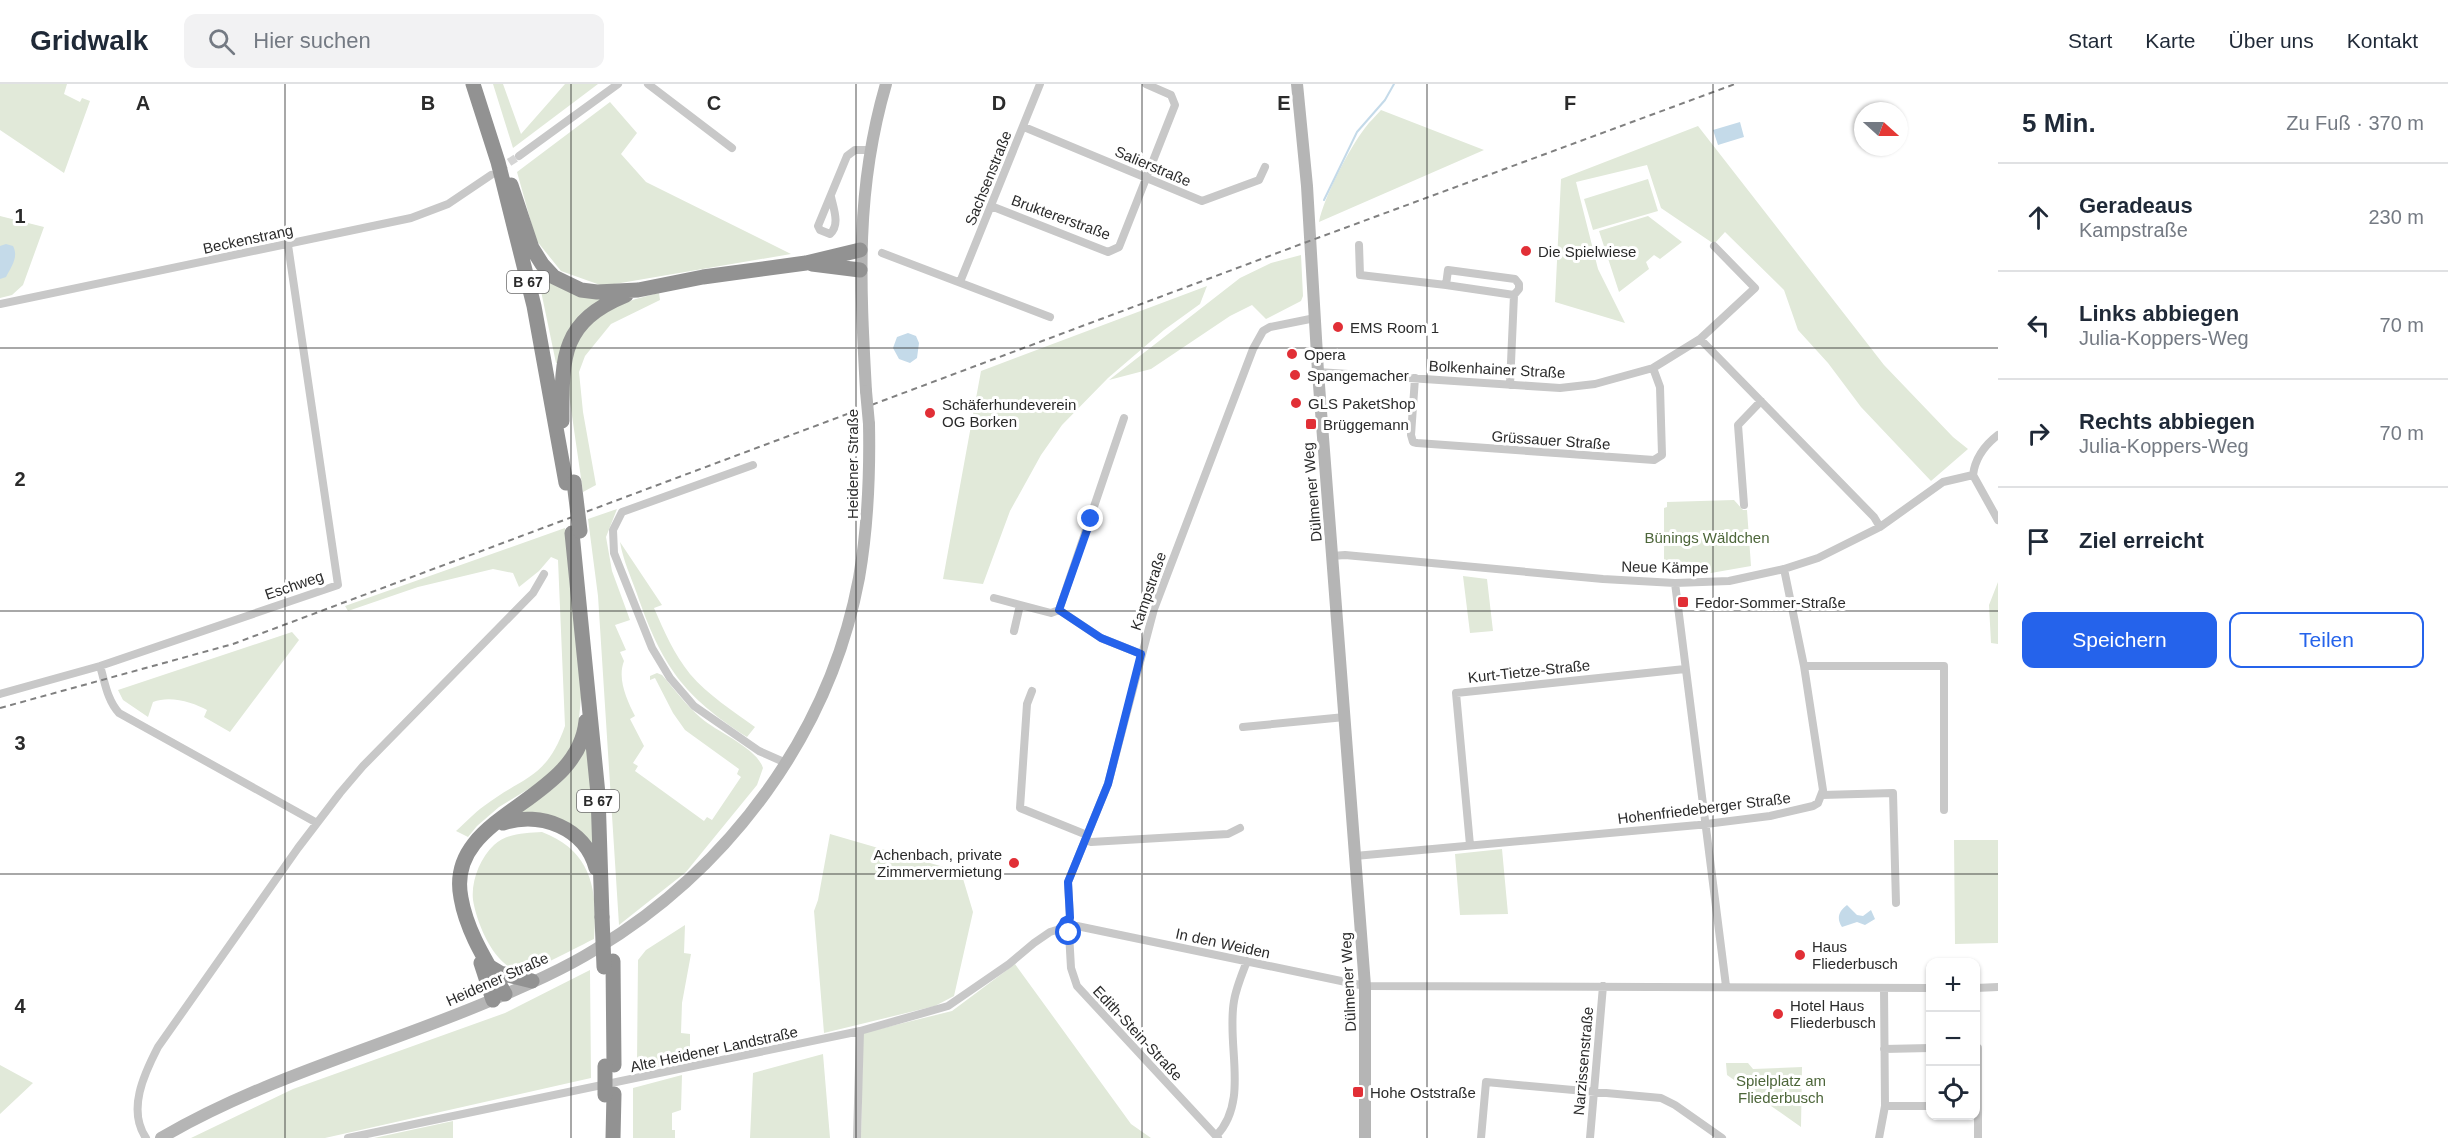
<!DOCTYPE html>
<html lang="de">
<head>
<meta charset="utf-8">
<style>
	:root { --surface:#fff; --page:#f2f2f3; --text:#1f2937; --muted:#747a83; --line:#e0e1e3; --accent:#2563eb }
	body { margin:0; font-family:Arial,sans-serif; background:var(--page); color:var(--text) }
	.controls { position:absolute; right:18px; bottom:18px; display:grid; overflow:hidden; border-radius:12px; box-shadow:0 2px 4px #0004 }
	.controls button { width:54px; height:54px; display:grid; place-items:center; padding:0; border:0; border-bottom:2px solid var(--line); background:var(--surface); color:var(--text); font:30px sans-serif }
	.compass { position:absolute; left:1854px; top:18px; width:54px; height:54px; border-radius:50%; background:var(--surface); box-shadow:0 2px 4px #0004; rotate:111deg }
	.stop { position:absolute; width:18px; height:18px; margin:-14px; border:4px solid #2563eb; border-radius:50%; background:#fff }
	.stop.end { background:#2563eb; border-color:#fff; box-shadow:0 2px 6px #0008 }
	.list { margin:0; padding:0; list-style:none }
	h2 { display:flex; justify-content:space-between; align-items:center; height:78px; margin:0; padding:0 24px; font-size:26px }
	h2 small { font-size:20px; font-weight:400; color:var(--muted) }
	.list li { display:grid; grid-template-columns:39px 1fr auto; gap:18px; align-items:center; box-sizing:border-box; height:108px; padding:0 24px; border-top:2px solid var(--line) }
	.list b { display:block; font-size:22px; white-space:nowrap }
	.list p { margin:0; font-size:20px; white-space:nowrap; color:var(--muted) }
	.list em { font-size:20px; font-style:normal; color:var(--muted) }
	.actions { display:flex; gap:12px; padding:18px 24px }
	.actions a { flex:1; padding:14px 0; border:2px solid var(--accent); border-radius:12px; text-align:center; font-size:21px; color:var(--accent) }
	.actions .main { background:var(--accent); color:#fff }
	.icon { flex:none; width:33px; height:33px; fill:none; stroke:currentColor; stroke-width:2; stroke-linecap:round; stroke-linejoin:round }
	.map { position:relative; flex:none; width:1998px; height:1054px; overflow:hidden }
	header { display:flex; align-items:center; gap:36px; box-sizing:border-box; height:84px; padding:0 30px; background:var(--surface); border-bottom:2px solid var(--line) }
	header strong { font-size:28px }
	nav { display:flex; gap:33px; margin-inline-start:auto; font-size:21px }
	.search { width:420px; height:54px; background:var(--page); display:flex; align-items:center; gap:15px; box-sizing:border-box; padding:0 21px; border-radius:12px; color:var(--muted); font-size:22px }
	main { display:flex }
	aside { flex:1; background:var(--surface) }
	.map>svg:first-child { display:block }
	.green { fill:#e1e9d9 }
	.water { fill:#c4dae9 }
	.lines { fill:none; stroke-linecap:round; stroke-linejoin:round }
	.stream { stroke:#c4dae9; stroke-width:2 }
	.street-tunnel { stroke:#d5d5d5; stroke-width:8; stroke-dasharray:8 4; stroke-linecap:butt }
	.street { stroke:#c8c8c8; stroke-width:8 }
	.secondary { stroke:#b5b5b5; stroke-width:12 }
	.highway { stroke:#929292; stroke-width:15 }
	.rail { stroke:#808080; stroke-width:2; stroke-dasharray:6 4.5; stroke-linecap:butt }
	.secondary-bridge { stroke:#b5b5b5; stroke-width:12 }
	.highway-bridge { stroke:#929292; stroke-width:15 }
	.route { stroke:#2563eb; stroke-width:8 }
	.grid { fill:none; stroke:#2b2b2b; stroke-width:1.5; stroke-opacity:0.55 }
	.poi-dot { fill:#e12f36; stroke:#fff; stroke-width:2 }
	.labels { text-anchor:middle; dominant-baseline:central; stroke-width:6; stroke-linejoin:round; paint-order:stroke }
	.shield { fill:#fff; stroke:#6b6b6b; stroke-width:1.5 }
	.shield-label { font-size:14px; font-weight:bold; fill:#2b2b2b }
	.street-label { font-size:15px; fill:#2b2b2b; stroke:#fff }
	.poi-label { font-size:15px; fill:#2b2b2b; stroke:#fff; text-anchor:start }
	.park-label { font-size:15px; fill:#4d663a; stroke:#fff }
	.grid-label { font-size:20px; text-anchor:middle; font-weight:bold; fill:#2b2b2b; stroke:#fff; stroke-width:6; stroke-linejoin:round; paint-order:stroke }
</style>
</head>
<body>
<header>
<strong>Gridwalk</strong>
<div class="search"><svg class="icon" aria-label="search" viewBox="0 0 24 24"><circle cx="10" cy="10" r="6"/><path d="M15 15l6 6"/></svg>Hier suchen</div>
<nav><a>Start</a><a>Karte</a><a>Über uns</a><a>Kontakt</a></nav>
</header>
<main>
<div class="map">
<svg width="1998" height="1054" viewBox="0 0 1998 1054">
	<rect width="100%" height="100%" fill="#fff"/>
	<path class="green" d="M 0,0 L 67,0 L 64,10 L 80,18 L 82,14 L 90,17 L 64,89 L 0,46 Z
		M 493,0 L 503,0 L 521,50 L 565,0 L 598,0 L 513,64 Z
		M 610,18 L 637,49 L 621,70 L 646,98 L 791,170 L 603,202 L 561,187 L 536,156 L 517,88 Z
		M 1381,26 L 1484,66 L 1319,138 C 1323,115 1350,63 1365,44 C 1370,37 1376,32 1381,26 Z
		M 1698,42 L 1884,281 L 1953,353 L 1968,365 L 1931,397 L 1861,323 L 1828,279 L 1798,246 L 1784,206 L 1725,148 L 1714,160 L 1661,124 L 1647,81 L 1576,98 L 1598,185 L 1625,239 L 1555,218 L 1561,95 Z
		M 1648,95 L 1658,127 L 1593,146 L 1584,115 Z
		M 0,132 L 44,143 L 23,201 L 12,211 L 0,214 Z
		M 1648,132 L 1682,158 L 1660,175 L 1654,171 L 1646,178 L 1649,185 L 1619,208 L 1599,147 Z
		M 1301,171 L 1303,212 L 1301,217 L 1266,235 L 1252,221 L 1230,232 L 1151,285 L 1109,296 L 1240,194 L 1271,179 Z
		M 536,183 L 603,213 L 559,279 L 556,279 Z
		M 1207,202 L 1200,220 L 1164,246 L 1108,294 L 1062,341 L 1041,371 L 1010,427 L 983,500 L 943,495 L 981,287 Z
		M 659,209 L 660,216 L 611,240 L 585,272 L 579,288 L 583,328 L 596,401 L 583,408 L 567,297 C 575,235 604,222 659,209 Z
		M 1734,416 L 1743,426 L 1747,426 L 1751,482 L 1711,489 L 1664,490 L 1664,424 L 1667,423 L 1667,418 Z
		M 617,425 L 606,453 L 612,487 L 630,536 L 615,541 L 626,566 L 620,568 L 624,577 C 617,595 627,616 635,632 L 630,635 L 644,662 L 633,679 L 638,682 L 635,687 L 704,737 L 707,733 L 712,736 L 741,693 L 737,690 L 739,685 L 685,646 L 673,629 L 655,594 L 650,596 L 650,592 L 657,589 L 662,591 C 675,606 686,621 701,634 C 717,648 757,664 763,684 L 757,701 L 686,788 L 619,841 L 598,512 L 588,435 Z
		M 565,444 L 582,602 L 578,646 L 570,667 L 548,693 L 499,723 L 477,742 L 468,753 L 456,747 C 465,739 474,729 484,722 C 523,692 546,696 565,642 L 558,476 L 551,473 L 539,487 L 519,503 L 513,489 L 493,485 L 418,503 L 348,527 L 345,522 Z
		M 620,458 L 662,521 L 654,524 C 664,547 674,570 690,590 C 708,611 733,627 755,643 L 747,653 C 683,612 662,582 637,510 C 631,493 623,476 620,458 Z
		M 1463,492 L 1487,495 L 1493,547 L 1470,549 Z
		M 1998,498 L 1998,560 L 1991,559 L 1989,521 Z
		M 292,548 L 299,556 L 230,648 L 204,633 L 207,626 C 194,619 171,611 153,618 L 148,633 L 123,616 L 118,606 Z
		M 588,655 L 595,761 L 513,731 C 546,711 576,694 588,655 Z
		M 542,748 C 592,767 598,806 594,855 C 581,861 532,888 522,887 C 495,885 477,840 473,816 C 471,797 480,774 494,761 C 507,749 526,749 542,748 Z
		M 830,750 L 961,788 L 973,828 L 954,912 L 935,922 L 824,949 L 814,827 L 818,816 Z
		M 1954,756 L 1998,756 L 1998,859 L 1955,860 Z
		M 1502,765 L 1508,830 L 1460,831 L 1455,770 Z
		M 685,841 L 684,869 L 691,870 L 682,919 L 681,949 L 690,950 L 690,976 L 645,986 L 644,979 L 637,979 L 638,876 L 646,866 Z
		M 1015,880 L 1131,1040 L 1151,1054 L 861,1054 L 863,949 L 952,927 Z
		M 590,886 L 591,994 L 325,1054 L 191,1054 L 293,1005 L 505,929 Z
		M 823,970 L 830,1054 L 750,1054 L 753,989 Z
		M 1726,979 L 1748,979 L 1753,985 L 1802,983 L 1801,1043 L 1727,991 Z
		M 0,981 L 33,999 L 0,1030 Z
		M 682,991 L 681,1026 L 672,1029 L 672,1046 L 675,1046 L 675,1054 L 633,1054 L 633,1004 Z
		M 453,1037 L 453,1054 L 374,1054 Z"/>
	<path class="water" d="M 1740,38 L 1744,53 L 1718,61 L 1713,46 Z
		M 6,160 L 13,162 C 19,173 11,183 6,193 L 0,195 L 0,162 Z
		M 908,249 L 916,252 L 919,259 L 917,274 L 910,279 L 899,275 L 893,264 L 897,253 Z
		M 1847,821 L 1857,831 L 1863,832 L 1871,826 L 1875,835 L 1865,841 L 1857,838 L 1842,843 C 1836,834 1839,827 1847,821 Z"/>
	<g class="lines">
		<path class="stream" d="M 1324,116 L 1357,48 L 1385,16 L 1394,0"/>
		<path class="street-tunnel" d="M 499,85 L 519,72"/>
		<path class="street" d="M 648,0 L 732,64
			M 1024,43 L 1202,117 L 1259,96 L 1265,83
			M 519,72 L 618,0
			M 831,113 C 834,126 840,141 830,150 L 820,146 L 818,142 L 847,72 L 855,66 L 870,66
			M 991,122 L 1108,168 L 1119,163 L 1175,21 L 1171,11 L 1146,0
			M 1359,161 L 1360,191 L 1446,201
			M 882,169 L 1050,233
			M 960,198 L 1040,0
			M 0,220 L 411,134 L 448,120 L 491,91
			M 1700,255 L 1755,204 L 1714,162
			M 1318,288 L 1560,304 L 1595,300 L 1653,284 L 1700,255 L 1874,433 L 1880,443
			M 1415,294 L 1411,351 L 1413,358 L 1417,359 L 1654,376 L 1662,371 L 1660,303 L 1653,284
			M 1510,301 L 1514,211 L 1519,205 L 1519,200 L 1515,195 L 1448,186 L 1446,201 L 1514,211
			M 1124,334 L 1059,526 L 1101,554 L 1141,570
			M 753,381 L 622,428 L 613,446 L 614,469 L 652,564 L 670,594 L 694,622 L 759,667 L 786,679
			M 1973,391 L 1998,436
			M 1973,391 C 1975,375 1985,361 1998,351
			M 1744,421 L 1738,341 L 1761,317
			M 1332,472 L 1345,471 L 1603,495 L 1675,499 L 1729,497 L 1784,485 L 1818,474 L 1880,443 L 1943,398 L 1973,391
			M 1675,499 L 1726,902
			M 994,514 L 1051,529 L 1059,526
			M 1014,547 L 1020,521
			M 100,582 C 105,598 107,616 119,629 L 317,739
			M 1804,582 L 1944,582 L 1944,726
			M 1032,607 L 1027,620 L 1020,724 L 1087,751
			M 0,610 L 100,582 L 338,501 L 288,161
			M 1243,643 L 1345,633
			M 1822,711 L 1893,709 L 1896,819
			M 1085,756 L 1091,758 L 1228,750 L 1240,744
			M 1470,761 L 1456,609 L 1685,585
			M 1355,772 L 1698,741 L 1770,732 L 1813,722 L 1818,719 L 1823,706 L 1804,582 L 1784,485
			M 1070,834 L 1068,798 L 1108,700 L 1154,525 L 1253,265 L 1263,247 L 1270,243 L 1315,234
			M 1077,842 L 1365,902 L 1930,904
			M 1069,849 L 1071,884 L 1077,902 L 1218,1054
			M 1976,904 L 1998,903
			M 1976,964 L 1978,964 L 1978,1054
			M 1884,965 L 1930,964
			M 1885,1022 L 1930,1022
			M 1216,1052 C 1250,1017 1226,961 1234,917 C 1236,904 1242,890 1247,877
			M 146,1054 C 127,1026 144,990 158,963 L 298,764 L 340,709 L 363,682 L 533,509 L 544,490
			M 348,1054 L 860,947 L 948,922 L 1009,880 L 1034,859 L 1050,848 L 1063,844
			M 857,1054 L 860,947
			M 1481,1054 L 1486,998 L 1661,1014 L 1675,1021 L 1722,1054
			M 1590,1054 L 1603,902
			M 1879,1054 L 1885,1022 L 1884,904"/>
		<path class="secondary" d="M 1297,0 L 1307,102 L 1318,288 L 1365,902 L 1365,1054
			M 866,307 C 860,199 855,106 886,0
			M 161,1054 C 265,993 382,963 492,916 C 527,901 564,885 596,865 C 730,784 830,649 859,494 C 868,442 870,391 869,340"/>
		<path class="highway" d="M 473,0 L 498,78 L 534,222 L 566,399
			M 511,101 L 532,164 L 542,180 L 554,193 L 581,206 L 597,208 L 638,206 L 703,193 L 806,179 L 860,166
			M 812,180 L 860,186
			M 562,337 C 562,274 560,238 626,211
			M 572,449 L 598,710 L 602,833
			M 503,739 C 541,727 585,744 596,784
			M 613,877 L 614,981
			M 481,879 L 493,916
			M 490,883 L 500,889 L 532,897
			M 505,910 C 488,880 467,849 461,814 C 444,729 578,720 586,637
			M 613,1054 L 614,1010"/>
		<path class="rail" d="M 0,624 L 233,560 L 1304,159 L 1735,0"/>
		<path class="secondary-bridge" d="M 866,307 L 869,340"/>
		<path class="highway-bridge" d="M 574,398 L 580,447
			M 602,833 L 604,883
			M 605,982 L 605,1011"/>
	</g>
	<g class="lines">
		<path class="route" d="M 1069,849 L 1065,847 L 1062,841 L 1064,837 L 1070,834 L 1068,798 L 1108,700 L 1141,570 L 1101,554 L 1059,526 L 1091,435"/>
	</g>
	<path class="grid" d="M 285,0 L 285,1054M 571,0 L 571,1054M 856,0 L 856,1054M 1142,0 L 1142,1054M 1427,0 L 1427,1054M 1713,0 L 1713,1054M 0,264 L 1998,264M 0,527 L 1998,527M 0,790 L 1998,790"/>
	<g class="poi-dot">
		<circle cx="1526" cy="167" r="6"/>
		<circle cx="1338" cy="243" r="6"/>
		<circle cx="1292" cy="270" r="6"/>
		<circle cx="1295" cy="291" r="6"/>
		<circle cx="1296" cy="319" r="6"/>
		<circle cx="930" cy="329" r="6"/>
		<rect x="1305" y="334" width="12" height="12" rx="3"/>
		<rect x="1677" y="512" width="12" height="12" rx="3"/>
		<circle cx="1014" cy="779" r="6"/>
		<circle cx="1800" cy="871" r="6"/>
		<circle cx="1778" cy="930" r="6"/>
		<rect x="1352" y="1002" width="12" height="12" rx="3"/>
	</g>
	<g class="labels">
		<g class="shield">
			<rect x="507" y="187" width="42" height="22" rx="4.5"/>
			<rect x="577" y="706" width="42" height="22" rx="4.5"/>
		</g>
		<g class="shield-label">
			<text x="528" y="198">B 67</text>
			<text x="598" y="717">B 67</text>
		</g>
		<g class="street-label">
			<text transform="translate(1153 82) rotate(23)">Salierstraße</text>
			<text transform="translate(988 94) rotate(-68)">Sachsenstraße</text>
			<text transform="translate(1061 133) rotate(20)">Bruktererstraße</text>
			<text transform="translate(248 155) rotate(-12)">Beckenstrang</text>
			<text transform="translate(1497 285) rotate(3)">Bolkenhainer Straße</text>
			<text transform="translate(1551 356) rotate(4)">Grüssauer Straße</text>
			<text transform="translate(852 380) rotate(-90)">Heidener Straße</text>
			<text transform="translate(1312 408) rotate(-95)">Dülmener Weg</text>
			<text transform="translate(1665 483) rotate(1)">Neue Kämpe</text>
			<text transform="translate(294 501) rotate(-19)">Eschweg</text>
			<text transform="translate(1148 507) rotate(-71)">Kampstraße</text>
			<text transform="translate(1529 587) rotate(-6)">Kurt-Tietze-Straße</text>
			<text transform="translate(1704 724) rotate(-7)">Hohenfriedeberger Straße</text>
			<text transform="translate(1223 859) rotate(12)">In den Weiden</text>
			<text transform="translate(497 895) rotate(-24)">Heidener Straße</text>
			<text transform="translate(1348 898) rotate(-93)">Dülmener Weg</text>
			<text transform="translate(1138 949) rotate(47)">Edith-Stein-Straße</text>
			<text transform="translate(714 965) rotate(-12)">Alte Heidener Landstraße</text>
			<text transform="translate(1583 977) rotate(-85)">Narzissenstraße</text>
		</g>
		<g class="poi-label">
			<text x="1538" y="167">Die Spielwiese</text>
			<text x="1350" y="243">EMS Room 1</text>
			<text x="1304" y="270">Opera</text>
			<text x="1307" y="291">Spangemacher</text>
			<text x="1308" y="319">GLS PaketShop</text>
			<text x="942" y="320">Schäferhundeverein<tspan x="942" dy="17">OG Borken</tspan></text>
			<text x="1323" y="340">Brüggemann</text>
			<text x="1695" y="518">Fedor-Sommer-Straße</text>
			<text x="1002" y="770" text-anchor="end">Achenbach, private<tspan x="1002" dy="17">Zimmervermietung</tspan></text>
			<text x="1812" y="862">Haus<tspan x="1812" dy="17">Fliederbusch</tspan></text>
			<text x="1790" y="921">Hotel Haus<tspan x="1790" dy="17">Fliederbusch</tspan></text>
			<text x="1370" y="1008">Hohe Oststraße</text>
		</g>
		<g class="park-label">
			<text x="1707" y="453">Bünings Wäldchen</text>
			<text x="1781" y="996">Spielplatz am<tspan x="1781" dy="17">Fliederbusch</tspan></text>
		</g>
	</g>
	<g class="grid-label">
		<text x="143" y="26">A</text>
		<text x="428" y="26">B</text>
		<text x="714" y="26">C</text>
		<text x="999" y="26">D</text>
		<text x="1284" y="26">E</text>
		<text x="1570" y="26">F</text>
		<text x="20" y="139">1</text>
		<text x="20" y="402">2</text>
		<text x="20" y="666">3</text>
		<text x="20" y="929">4</text>
	</g>
</svg>
<div class="controls">
<button>+</button>
<button>−</button>
<button><svg class="icon" aria-label="locate" viewBox="0 0 24 24"><circle cx="12" cy="12" r="6"/><path d="M12 2v4M12 18v4M2 12h4M18 12h4"/></svg></button>
</div>
<svg class="compass" viewBox="-18 -18 36 36"><path d="M0-13l5 13h-10z" fill="#e53935"/><path d="M0 13l5-13h-10z" fill="#747a83"/></svg>
<div class="stop" style="left:1069px;top:849px"></div>
<div class="stop end" style="left:1091px;top:435px"></div>
</div>
<aside>
<h2>5 Min.<small>Zu Fuß · 370 m</small></h2>
<ul class="list">
<li><svg class="icon" aria-label="ahead" viewBox="0 0 24 24"><path d="M12 20V5M6 11l6-6 6 6"/></svg><div><b>Geradeaus</b><p>Kampstraße</p></div><em>230 m</em></li>
<li><svg class="icon" aria-label="left" viewBox="0 0 24 24"><path d="M17 20v-9H6M10 6l-5 5 5 5"/></svg><div><b>Links abbiegen</b><p>Julia-Koppers-Weg</p></div><em>70 m</em></li>
<li><svg class="icon" aria-label="right" viewBox="0 0 24 24"><path d="M7 20v-9h11M14 6l5 5-5 5"/></svg><div><b>Rechts abbiegen</b><p>Julia-Koppers-Weg</p></div><em>70 m</em></li>
<li><svg class="icon" aria-label="arrive" viewBox="0 0 24 24"><path d="M6 21V4h12l-3 4 3 4H6"/></svg><div><b>Ziel erreicht</b></div></li>
</ul>
<div class="actions"><a class="main">Speichern</a><a>Teilen</a></div>
</aside>
</main>
</body>
</html>
